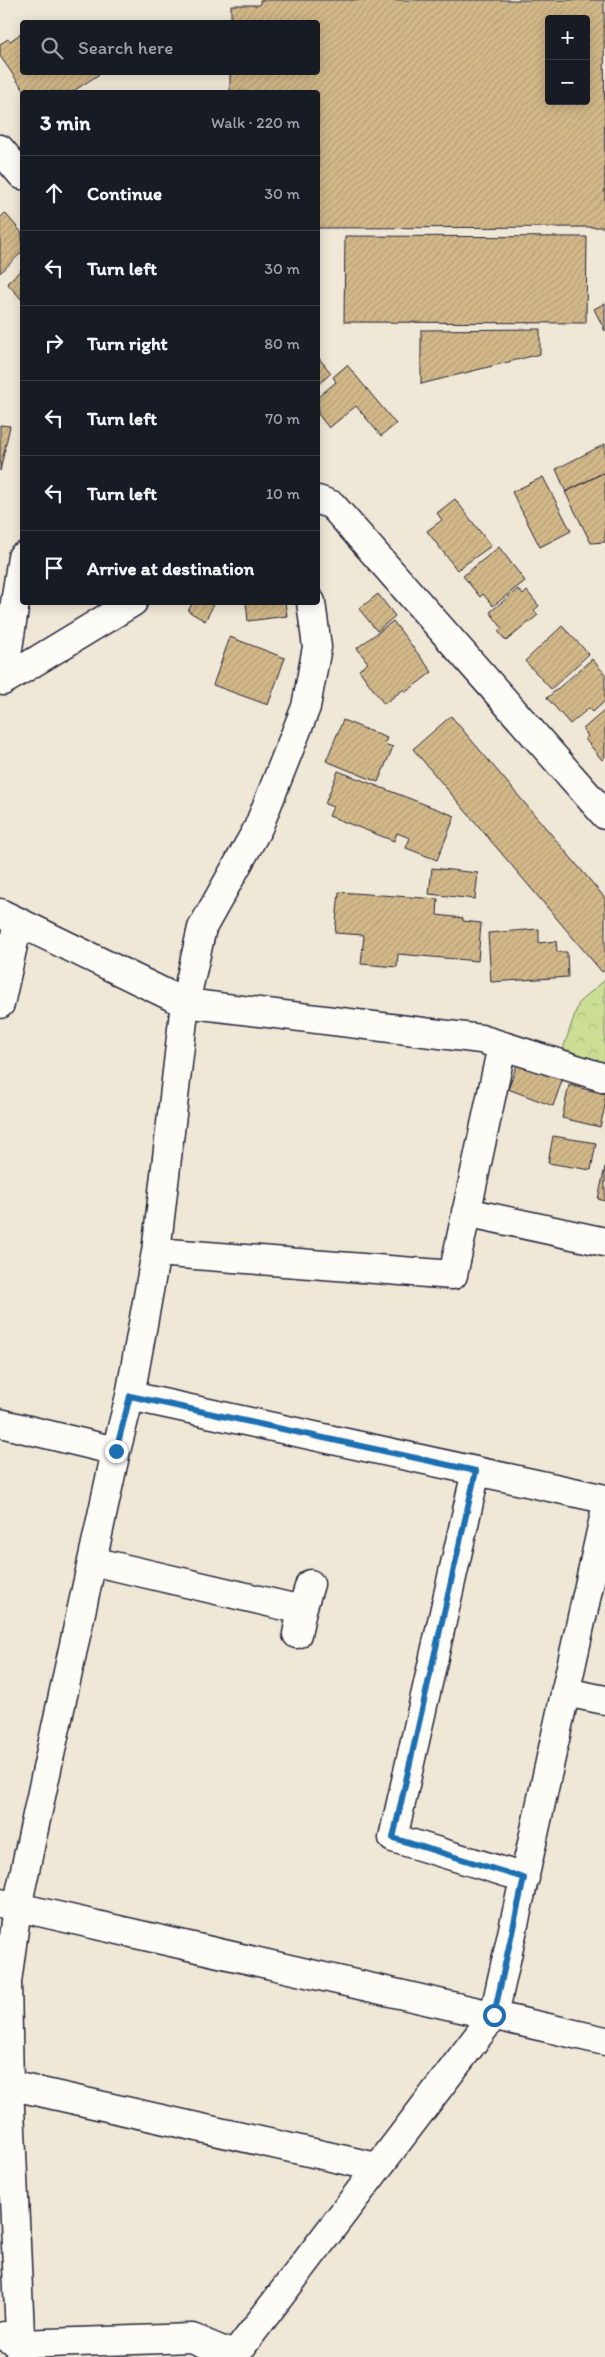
<!DOCTYPE html>
<html lang="en">
<head>
<meta charset="utf-8">
<style>
	:root { --surface:#171b24; --page:#20242c; --text:#f1f3f6; --muted:#9ea1a6; --line:#363941 }
	body { margin:0; font-family:Itim,sans-serif; background:var(--page); color:var(--text) }
	.controls { position:absolute; right:15px; top:15px; display:grid; overflow:hidden; border-radius:5px; box-shadow:0 2px 12px #0003 }
	.controls button { width:45px; height:45px; display:grid; place-items:center; padding:0; border:0; border-bottom:1px solid var(--line); background:var(--surface); color:var(--text); font:25px sans-serif }
	.stop { position:absolute; width:15px; height:15px; margin:-11px; border:4px solid #1f6fb2; border-radius:50%; background:#fff }
	.stop.end { background:#1f6fb2; border-color:#fff; box-shadow:0 1px 5px #0008 }
	.list { margin:0; padding:0; list-style:none }
	h2 { display:flex; justify-content:space-between; align-items:center; height:65px; margin:0; padding:0 20px; font-size:21px }
	h2 small { font-size:16px; font-weight:400; color:var(--muted) }
	.list li { display:grid; grid-template-columns:32px 1fr auto; gap:15px; align-items:center; box-sizing:border-box; height:75px; padding:0 20px; border-top:1px solid var(--line) }
	.list b { display:block; font-size:19px; white-space:nowrap }
	.list em { font-size:16px; font-style:normal; color:var(--muted) }
	.icon { flex:none; width:28px; height:28px; fill:none; stroke:currentColor; stroke-width:2; stroke-linecap:round; stroke-linejoin:round }
	.map { position:relative; flex:none; width:605px; height:2357px; overflow:hidden }
	.search { position:absolute; background:var(--surface); box-shadow:0 2px 12px #0003; left:20px; top:20px; width:300px; height:55px; display:flex; align-items:center; gap:12px; box-sizing:border-box; padding:0 18px; border-radius:5px; color:var(--muted); font-size:19px }
	.panel { position:absolute; background:var(--surface); box-shadow:0 2px 12px #0003; left:20px; top:90px; width:300px; height:515px; border-radius:5px }
	.map>svg:first-child { display:block }
	.forest { fill:url(#forest-crowns); stroke:#768067 }
	.building { fill:url(#building-hatch); stroke:#22223b; fill-rule:evenodd }
	.lines { fill:none; stroke-linecap:round; stroke-linejoin:round }
	.minor-casing { stroke:#22223b; stroke-width:31 }
	.minor { stroke:#fdfcf7; stroke-width:28 }
	.route { stroke:#1f6fb2; stroke-width:6 }
</style>
</head>
<body>
<div class="map">
<svg width="605" height="2357" viewBox="0 0 605 2357">
	<defs>
		<pattern id="forest-crowns" width="20" height="18" patternUnits="userSpaceOnUse" patternTransform="scale(1.25)"><rect width="20" height="18" fill="#cbde93"/><path d="M2 6a3 3 0 1 1 6 0M12 15a3 3 0 1 1 6 0" fill="none" stroke="#aebe80"/></pattern>
		<pattern id="building-hatch" width="6" height="6" patternUnits="userSpaceOnUse" patternTransform="scale(1.25)"><rect width="6" height="6" fill="#d3b989"/><path d="M-1 1l2-2M0 6l6-6M5 7l2-2" fill="none" stroke="#b59f77"/></pattern>
	</defs>
	<rect width="100%" height="100%" fill="#f0e8d6"/>
	<filter id="ink" filterUnits="userSpaceOnUse"><feTurbulence type="fractalNoise" baseFrequency=".02" numOctaves="2"/><feDisplacementMap in="SourceGraphic" scale="10" xChannelSelector="R" yChannelSelector="G"/><feConvolveMatrix kernelMatrix="1 2 1 2 8 2 1 2 1" color-interpolation-filters="sRGB"/></filter>
	<g filter="url(#ink)">
		<path class="forest" d="M 605,980 L 605,1072 L 560,1058 L 579,1002 Z"/>
		<path class="building" d="M 260,0 L 604,0 L 605,227 L 318,228 L 318,92 L 230,92 L 230,72 L 318,72 L 318,22 L 231,22 L 231,5 L 260,5 ZM 549,19 L 586,19 L 586,101 L 549,101 Z
			M 22,33 L 22,72 L 101,73 L 72,92 L 34,92 L 32,90 L 25,92 L 0,56 L 0,44 L 8,39 L 10,41 Z
			M 5,213 L 22,233 L 22,252 L 0,273 L 0,218 Z
			M 345,236 L 587,237 L 586,323 L 344,322 Z
			M 22,269 L 22,300 L 7,283 Z
			M 605,303 L 605,331 L 594,309 Z
			M 540,329 L 540,354 L 421,384 L 421,330 Z
			M 318,357 L 331,373 L 318,385 Z
			M 347,365 L 396,424 L 381,436 L 356,406 L 329,428 L 318,414 L 318,397 L 336,382 L 333,377 Z
			M 0,425 L 10,426 L 0,471 Z
			M 605,444 L 605,472 L 566,492 L 556,469 Z
			M 605,472 L 605,542 L 591,543 L 565,492 Z
			M 543,477 L 571,531 L 540,547 L 512,492 Z
			M 455,499 L 491,546 L 457,570 L 427,531 L 442,520 L 437,513 Z
			M 499,547 L 525,581 L 493,606 L 483,594 L 480,597 L 463,576 Z
			M 518,589 L 523,595 L 527,591 L 539,606 L 534,610 L 538,615 L 506,641 L 498,631 L 502,628 L 490,612 Z
			M 378,594 L 395,616 L 377,631 L 359,609 Z
			M 193,602 L 207,602 L 213,606 L 205,621 L 188,611 Z
			M 246,602 L 285,602 L 287,616 L 248,621 Z
			M 393,621 L 432,672 L 406,692 L 404,689 L 384,704 L 359,670 L 368,663 L 357,648 Z
			M 562,626 L 589,654 L 551,689 L 525,661 Z
			M 230,637 L 285,658 L 268,705 L 213,685 Z
			M 592,659 L 605,674 L 605,701 L 593,712 L 589,708 L 570,724 L 547,698 Z
			M 605,710 L 605,757 L 602,760 L 585,739 L 588,736 L 583,729 Z
			M 451,716 L 605,898 L 605,970 L 602,972 L 413,749 Z
			M 343,720 L 387,738 L 384,744 L 393,747 L 378,782 L 326,761 Z
			M 338,771 L 455,816 L 437,860 L 406,848 L 410,838 L 397,833 L 394,841 L 329,816 L 333,807 L 325,804 Z
			M 432,868 L 478,873 L 475,899 L 429,894 Z
			M 339,892 L 438,899 L 437,915 L 463,918 L 463,921 L 481,923 L 478,961 L 398,954 L 397,967 L 361,964 L 364,935 L 335,933 Z
			M 539,929 L 539,943 L 556,941 L 557,952 L 567,952 L 568,977 L 491,982 L 488,933 Z
			M 518,1062 L 563,1078 L 553,1106 L 508,1089 Z
			M 569,1085 L 605,1094 L 605,1106 L 600,1127 L 562,1118 Z
			M 553,1136 L 596,1143 L 591,1170 L 548,1163 Z
			M 605,1167 L 605,1201 L 598,1199 Z"/>
		<g class="lines">
			<g class="minor-casing">
				<path id="minor" d="M 0,149 L 22,175
					M 318,500 L 332,505 L 605,815
					M 22,557 L 3,681 L 133,602
					M 0,913 L 185,1003 L 481,1039 L 605,1078
					M 0,1004 L 18,923
					M 466,1212 L 605,1242
					M 156,1252 L 453,1275 L 502,1046
					M 130,1396 L 605,1499
					M 0,1423 L 116,1451
					M 476,1471 L 393,1838 L 525,1878
					M 92,1561 L 302,1610 L 310,1584
					M 297,1634 L 302,1610
					M 565,1692 L 605,1700
					M 0,1903 L 605,2041
					M 9,2085 L 376,2167
					M 4,2336 L 19,2344 L 192,2338 L 237,2357
					M 235,2355 L 494,2015 L 605,1513
					M 21,2357 L 9,2085 L 7,1982 L 17,1907 L 116,1451 L 130,1396 L 156,1252 L 185,1003 L 202,928 L 258,828 L 306,707 L 317,647 L 311,602"/>
			</g>
			<use href="#minor" class="minor"/>
		</g>
	</g>
	<g class="lines" filter="url(#ink)">
		<path class="route" d="M 116,1451 L 130,1396 L 476,1471 L 393,1838 L 524,1878 L 494,2015"/>
	</g>
</svg>
<div class="controls">
<button>+</button>
<button>−</button>
</div>
<div class="stop" style="left:494px;top:2015px"></div>
<div class="stop end" style="left:116px;top:1451px"></div>
<div class="search"><svg class="icon" aria-label="search" viewBox="0 0 24 24"><circle cx="10" cy="10" r="6"/><path d="M15 15l6 6"/></svg>Search here</div>
<section class="panel">
<h2>3 min<small>Walk · 220 m</small></h2>
<ul class="list">
<li><svg class="icon" aria-label="ahead" viewBox="0 0 24 24"><path d="M12 20V5M6 11l6-6 6 6"/></svg><div><b>Continue</b></div><em>30 m</em></li>
<li><svg class="icon" aria-label="left" viewBox="0 0 24 24"><path d="M17 20v-9H6M10 6l-5 5 5 5"/></svg><div><b>Turn left</b></div><em>30 m</em></li>
<li><svg class="icon" aria-label="right" viewBox="0 0 24 24"><path d="M7 20v-9h11M14 6l5 5-5 5"/></svg><div><b>Turn right</b></div><em>80 m</em></li>
<li><svg class="icon" aria-label="left" viewBox="0 0 24 24"><path d="M17 20v-9H6M10 6l-5 5 5 5"/></svg><div><b>Turn left</b></div><em>70 m</em></li>
<li><svg class="icon" aria-label="left" viewBox="0 0 24 24"><path d="M17 20v-9H6M10 6l-5 5 5 5"/></svg><div><b>Turn left</b></div><em>10 m</em></li>
<li><svg class="icon" aria-label="arrive" viewBox="0 0 24 24"><path d="M6 21V4h12l-3 4 3 4H6"/></svg><div><b>Arrive at destination</b></div></li>
</ul>
</section>
</div>
</body>
</html>
